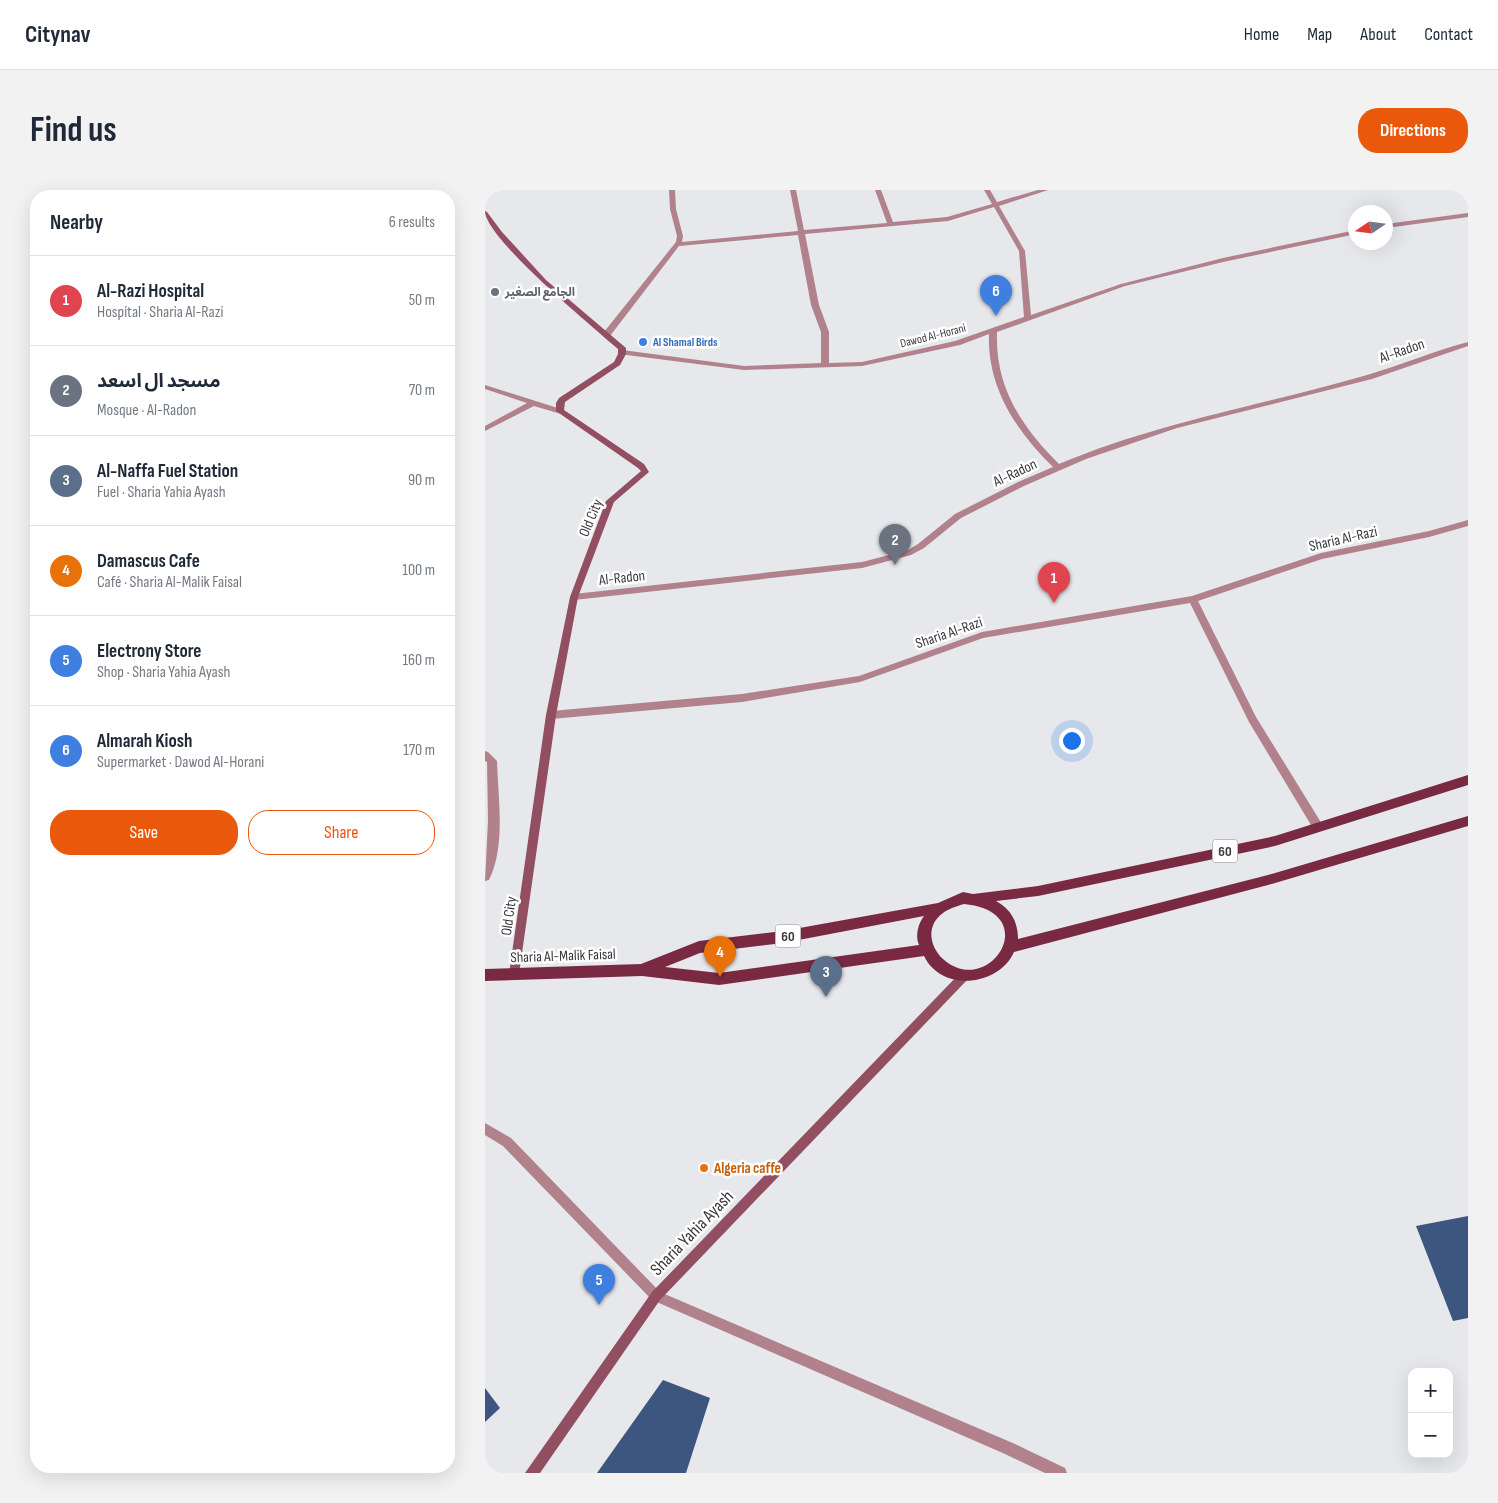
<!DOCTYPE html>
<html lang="en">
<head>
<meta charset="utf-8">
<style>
	:root { --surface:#fff; --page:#f2f2f3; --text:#1f2937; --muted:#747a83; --line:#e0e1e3; --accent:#ea580c }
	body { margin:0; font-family:"Sofia Sans Condensed","Noto Sans Arabic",sans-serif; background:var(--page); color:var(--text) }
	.controls { position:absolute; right:15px; bottom:15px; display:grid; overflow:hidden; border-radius:10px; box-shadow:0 5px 20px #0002 }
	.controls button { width:45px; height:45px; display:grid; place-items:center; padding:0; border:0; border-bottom:1px solid var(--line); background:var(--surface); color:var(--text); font:25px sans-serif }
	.compass { position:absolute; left:863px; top:15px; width:45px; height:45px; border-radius:50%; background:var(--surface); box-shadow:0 5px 20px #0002; rotate:257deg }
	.you { position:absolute; left:586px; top:550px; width:18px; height:18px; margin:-12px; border:4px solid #fff; border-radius:50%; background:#1a73e8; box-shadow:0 0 0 8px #1a73e833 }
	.badge { display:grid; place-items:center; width:32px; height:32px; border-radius:50%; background:var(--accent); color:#fff; font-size:16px; font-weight:700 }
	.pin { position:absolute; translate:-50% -41px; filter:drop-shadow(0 1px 2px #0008) }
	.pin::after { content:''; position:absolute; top:26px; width:18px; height:15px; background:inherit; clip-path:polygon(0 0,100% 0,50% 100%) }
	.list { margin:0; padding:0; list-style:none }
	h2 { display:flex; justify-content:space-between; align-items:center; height:65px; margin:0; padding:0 20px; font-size:21px }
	h2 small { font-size:16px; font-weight:400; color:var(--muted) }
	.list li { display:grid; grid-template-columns:32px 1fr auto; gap:15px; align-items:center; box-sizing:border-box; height:90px; padding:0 20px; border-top:1px solid var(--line) }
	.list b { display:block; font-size:19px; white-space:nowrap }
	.list p { margin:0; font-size:16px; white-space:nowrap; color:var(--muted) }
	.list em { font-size:16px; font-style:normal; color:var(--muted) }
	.actions { display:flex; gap:10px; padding:15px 20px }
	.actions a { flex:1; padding:11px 0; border:1px solid var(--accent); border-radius:20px; text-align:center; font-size:18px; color:var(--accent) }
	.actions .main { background:var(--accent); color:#fff }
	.map { position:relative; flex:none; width:983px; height:1283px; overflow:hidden; border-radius:20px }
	header { display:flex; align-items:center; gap:30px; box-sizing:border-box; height:70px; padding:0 25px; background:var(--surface); border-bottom:1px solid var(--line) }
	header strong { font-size:24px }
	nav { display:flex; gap:28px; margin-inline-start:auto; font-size:18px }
	.intro { display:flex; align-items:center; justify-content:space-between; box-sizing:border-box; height:120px; padding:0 30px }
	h1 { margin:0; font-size:35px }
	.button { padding:12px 22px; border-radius:20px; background:var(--accent); color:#fff; font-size:18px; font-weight:700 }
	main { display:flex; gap:30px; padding:0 30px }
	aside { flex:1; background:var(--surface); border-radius:20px; box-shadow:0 5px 20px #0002 }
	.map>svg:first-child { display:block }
	.building { fill:#3c5680 }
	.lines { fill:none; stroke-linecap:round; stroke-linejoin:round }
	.street { fill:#b1818c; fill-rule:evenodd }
	.secondary { fill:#924f61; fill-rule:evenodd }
	.primary { fill:#7a2942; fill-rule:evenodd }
	.worship-dot { fill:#6b7280; stroke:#fff; stroke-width:2 }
	.shop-dot { fill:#3f7fe0; stroke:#fff; stroke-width:2 }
	.food-dot { fill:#e8710a; stroke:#fff; stroke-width:2 }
	.labels { text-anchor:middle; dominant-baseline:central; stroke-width:5; stroke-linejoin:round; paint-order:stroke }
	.far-worship-label { font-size:12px; font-weight:bold; fill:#5b616d; stroke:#fff; text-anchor:start }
	.far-street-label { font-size:12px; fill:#38393a; stroke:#fff }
	.far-shop-label { font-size:12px; font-weight:bold; fill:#366cbe; stroke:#fff; text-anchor:start }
	.shield { fill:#fff; stroke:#747475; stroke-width:1 }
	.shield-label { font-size:14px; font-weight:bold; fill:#38393a }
	.street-label { font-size:15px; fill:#38393a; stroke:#fff }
	.food-label { font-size:15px; font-weight:bold; fill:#c56008; stroke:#fff; text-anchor:start }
	.near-street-label { font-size:18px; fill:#38393a; stroke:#fff }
</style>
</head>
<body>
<header>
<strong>Citynav</strong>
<nav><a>Home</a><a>Map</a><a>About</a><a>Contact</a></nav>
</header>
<div class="intro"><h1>Find us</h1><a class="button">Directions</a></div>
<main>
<aside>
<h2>Nearby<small>6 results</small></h2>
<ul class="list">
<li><span class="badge" style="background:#e0444e">1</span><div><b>Al-Razi Hospital</b><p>Hospital · Sharia Al-Razi</p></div><em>50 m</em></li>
<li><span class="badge" style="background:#6b7280">2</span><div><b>مسجد ال اسعد</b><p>Mosque · Al-Radon</p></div><em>70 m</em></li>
<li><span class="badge" style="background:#5c6f8a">3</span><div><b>Al-Naffa Fuel Station</b><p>Fuel · Sharia Yahia Ayash</p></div><em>90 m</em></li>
<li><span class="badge" style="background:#e8710a">4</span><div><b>Damascus Cafe</b><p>Café · Sharia Al-Malik Faisal</p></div><em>100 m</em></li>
<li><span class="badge" style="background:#3f7fe0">5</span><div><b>Electrony Store</b><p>Shop · Sharia Yahia Ayash</p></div><em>160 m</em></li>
<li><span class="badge" style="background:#3f7fe0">6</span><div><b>Almarah Kiosh</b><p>Supermarket · Dawod Al-Horani</p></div><em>170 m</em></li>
</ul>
<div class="actions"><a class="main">Save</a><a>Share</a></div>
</aside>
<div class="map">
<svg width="983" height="1283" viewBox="0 0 983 1283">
	<rect width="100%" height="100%" fill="#e6e8ec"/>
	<path class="building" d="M 983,1026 L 983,1128 L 968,1131 L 931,1036 Z
		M 178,1190 L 225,1208 L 201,1283 L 112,1283 Z
		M 0,1198 L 15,1218 L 0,1232 Z"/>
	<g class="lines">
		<path class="street" d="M 184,0 L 190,0 L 191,19 L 198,46 L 197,52 L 313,41 L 305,0 L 311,0 L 319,40 L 402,33 L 390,0 L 396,0 L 408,32 L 462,27 L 507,14 L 499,0 L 505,0 L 512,12 L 553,0 L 563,0 L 514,16 L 540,61 L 546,125 L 636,94 L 738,68 L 871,40 L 871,44 L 738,72 L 640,96 L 512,142 C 510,197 536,236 574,274 C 673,232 779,215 882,185 C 916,175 949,161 983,152 L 983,156 L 887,189 L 692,238 L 601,269 L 539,296 L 476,328 L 439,358 L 426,365 L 377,378 L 89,410 L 85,407 L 89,404 L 377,372 L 423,360 L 433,354 L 470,324 L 533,292 L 568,277 C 531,241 502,197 504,144 L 475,155 L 377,176 L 259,180 L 134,164 L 134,160 L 137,160 L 259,176 L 336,173 L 336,142 L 326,115 L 313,45 L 194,56 L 125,146 L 119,146 L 119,142 L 191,52 L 192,46 L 185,19 ZM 509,17 L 534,61 L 539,127 L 470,151 L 377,172 L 344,173 L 344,142 L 334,115 L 320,44 L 463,31 Z
			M 983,23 L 983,27 L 901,38 L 901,34 Z
			M 0,195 L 79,220 L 80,222 L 76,224 L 49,216 L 0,241 L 0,236 L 42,213 L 0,199 Z
			M 983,330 L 983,336 L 944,347 L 837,369 L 713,411 L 771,527 L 837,634 L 838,637 L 837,640 L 829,640 L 764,532 L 705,413 L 498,448 L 375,492 L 257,512 L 66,529 L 61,525 L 66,521 L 257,504 L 374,486 L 497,442 L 707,406 L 836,363 L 944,341 Z
			M 0,561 L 3,562 L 12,571 C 13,609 21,655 4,690 L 0,691 L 3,630 L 2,572 L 0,571 Z
			M 0,933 L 26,948 L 175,1102 L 530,1254 L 580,1278 L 582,1283 L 560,1283 L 520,1264 L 167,1110 L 18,956 L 0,945 Z"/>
		<path class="secondary" d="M 0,0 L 5,0 L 2,6 L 0,7 Z
			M 0,21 L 2,22 L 17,42 L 61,90 L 141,158 L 141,164 L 135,175 L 80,212 L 79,220 L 159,274 L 164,282 L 129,312 L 93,407 L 71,525 L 34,784 L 33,787 L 29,789 L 25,787 L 24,784 L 61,525 L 85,407 L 121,311 L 156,281 L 153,278 L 71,221 L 71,213 L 74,208 L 129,172 L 133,164 L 133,159 C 109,138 0,48 0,21 Z
			M 480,780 L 484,782 L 485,785 L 484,788 L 175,1110 L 55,1283 L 40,1283 L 167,1102 L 476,782 Z"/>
		<path class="primary" d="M 983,585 L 983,595 L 790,656 L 553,706 L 511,711 C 526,719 533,732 533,749 L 783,685 L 983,626 L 983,636 L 783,695 L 529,762 C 514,796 457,803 439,766 L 234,795 L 157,786 L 0,791 L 0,779 L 156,774 L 214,751 L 298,741 L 453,713 L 478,702 L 488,704 L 553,696 L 790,646 ZM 479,714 C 560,722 504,810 458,769 C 444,756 441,735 458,723 C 463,719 472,716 479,714 ZM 439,726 C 433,734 430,746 434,755 L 234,783 L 180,777 L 215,763 L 298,753 Z"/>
	</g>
	<circle class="worship-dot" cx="10" cy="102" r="5"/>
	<circle class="shop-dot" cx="158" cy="152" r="5"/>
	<circle class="food-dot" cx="219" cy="978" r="5"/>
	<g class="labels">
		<g class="far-worship-label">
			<text x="20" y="102">الجامع الصغير</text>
		</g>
		<g class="far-street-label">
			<text transform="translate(448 146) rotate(-14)">Dawod Al-Horani</text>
		</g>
		<g class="far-shop-label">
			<text x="168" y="152">Al Shamal Birds</text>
		</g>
		<g class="shield">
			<rect x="727.5" y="649.5" width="25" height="23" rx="4"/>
			<rect x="290.5" y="734.5" width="25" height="23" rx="4"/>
		</g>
		<g class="shield-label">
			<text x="740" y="661">60</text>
			<text x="303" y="746">60</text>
		</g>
		<g class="street-label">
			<text transform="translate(917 161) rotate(-19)">Al-Radon</text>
			<text transform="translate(530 283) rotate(-25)">Al-Radon</text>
			<text transform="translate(106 328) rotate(-67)">Old City</text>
			<text transform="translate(858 349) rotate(-13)">Sharia Al-Razi</text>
			<text transform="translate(137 388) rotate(-6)">Al-Radon</text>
			<text transform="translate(464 443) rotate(-19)">Sharia Al-Razi</text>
			<text transform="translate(24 726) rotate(-82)">Old City</text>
			<text transform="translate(78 766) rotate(-2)">Sharia Al-Malik Faisal</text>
		</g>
		<g class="food-label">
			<text x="229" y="978">Algeria caffe</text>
		</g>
		<g class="near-street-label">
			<text transform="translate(207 1043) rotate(-46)">Sharia Yahia Ayash</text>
		</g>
	</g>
</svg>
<div class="controls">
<button>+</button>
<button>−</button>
</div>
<svg class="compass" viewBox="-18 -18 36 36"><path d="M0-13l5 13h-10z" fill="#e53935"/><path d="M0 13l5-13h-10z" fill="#747a83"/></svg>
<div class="you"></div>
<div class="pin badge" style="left:569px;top:413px;background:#e0444e">1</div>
<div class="pin badge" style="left:410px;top:375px;background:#6b7280">2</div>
<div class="pin badge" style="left:341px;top:807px;background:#5c6f8a">3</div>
<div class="pin badge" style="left:235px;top:787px;background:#e8710a">4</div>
<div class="pin badge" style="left:114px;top:1115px;background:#3f7fe0">5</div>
<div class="pin badge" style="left:511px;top:126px;background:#3f7fe0">6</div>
</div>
</main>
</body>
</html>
